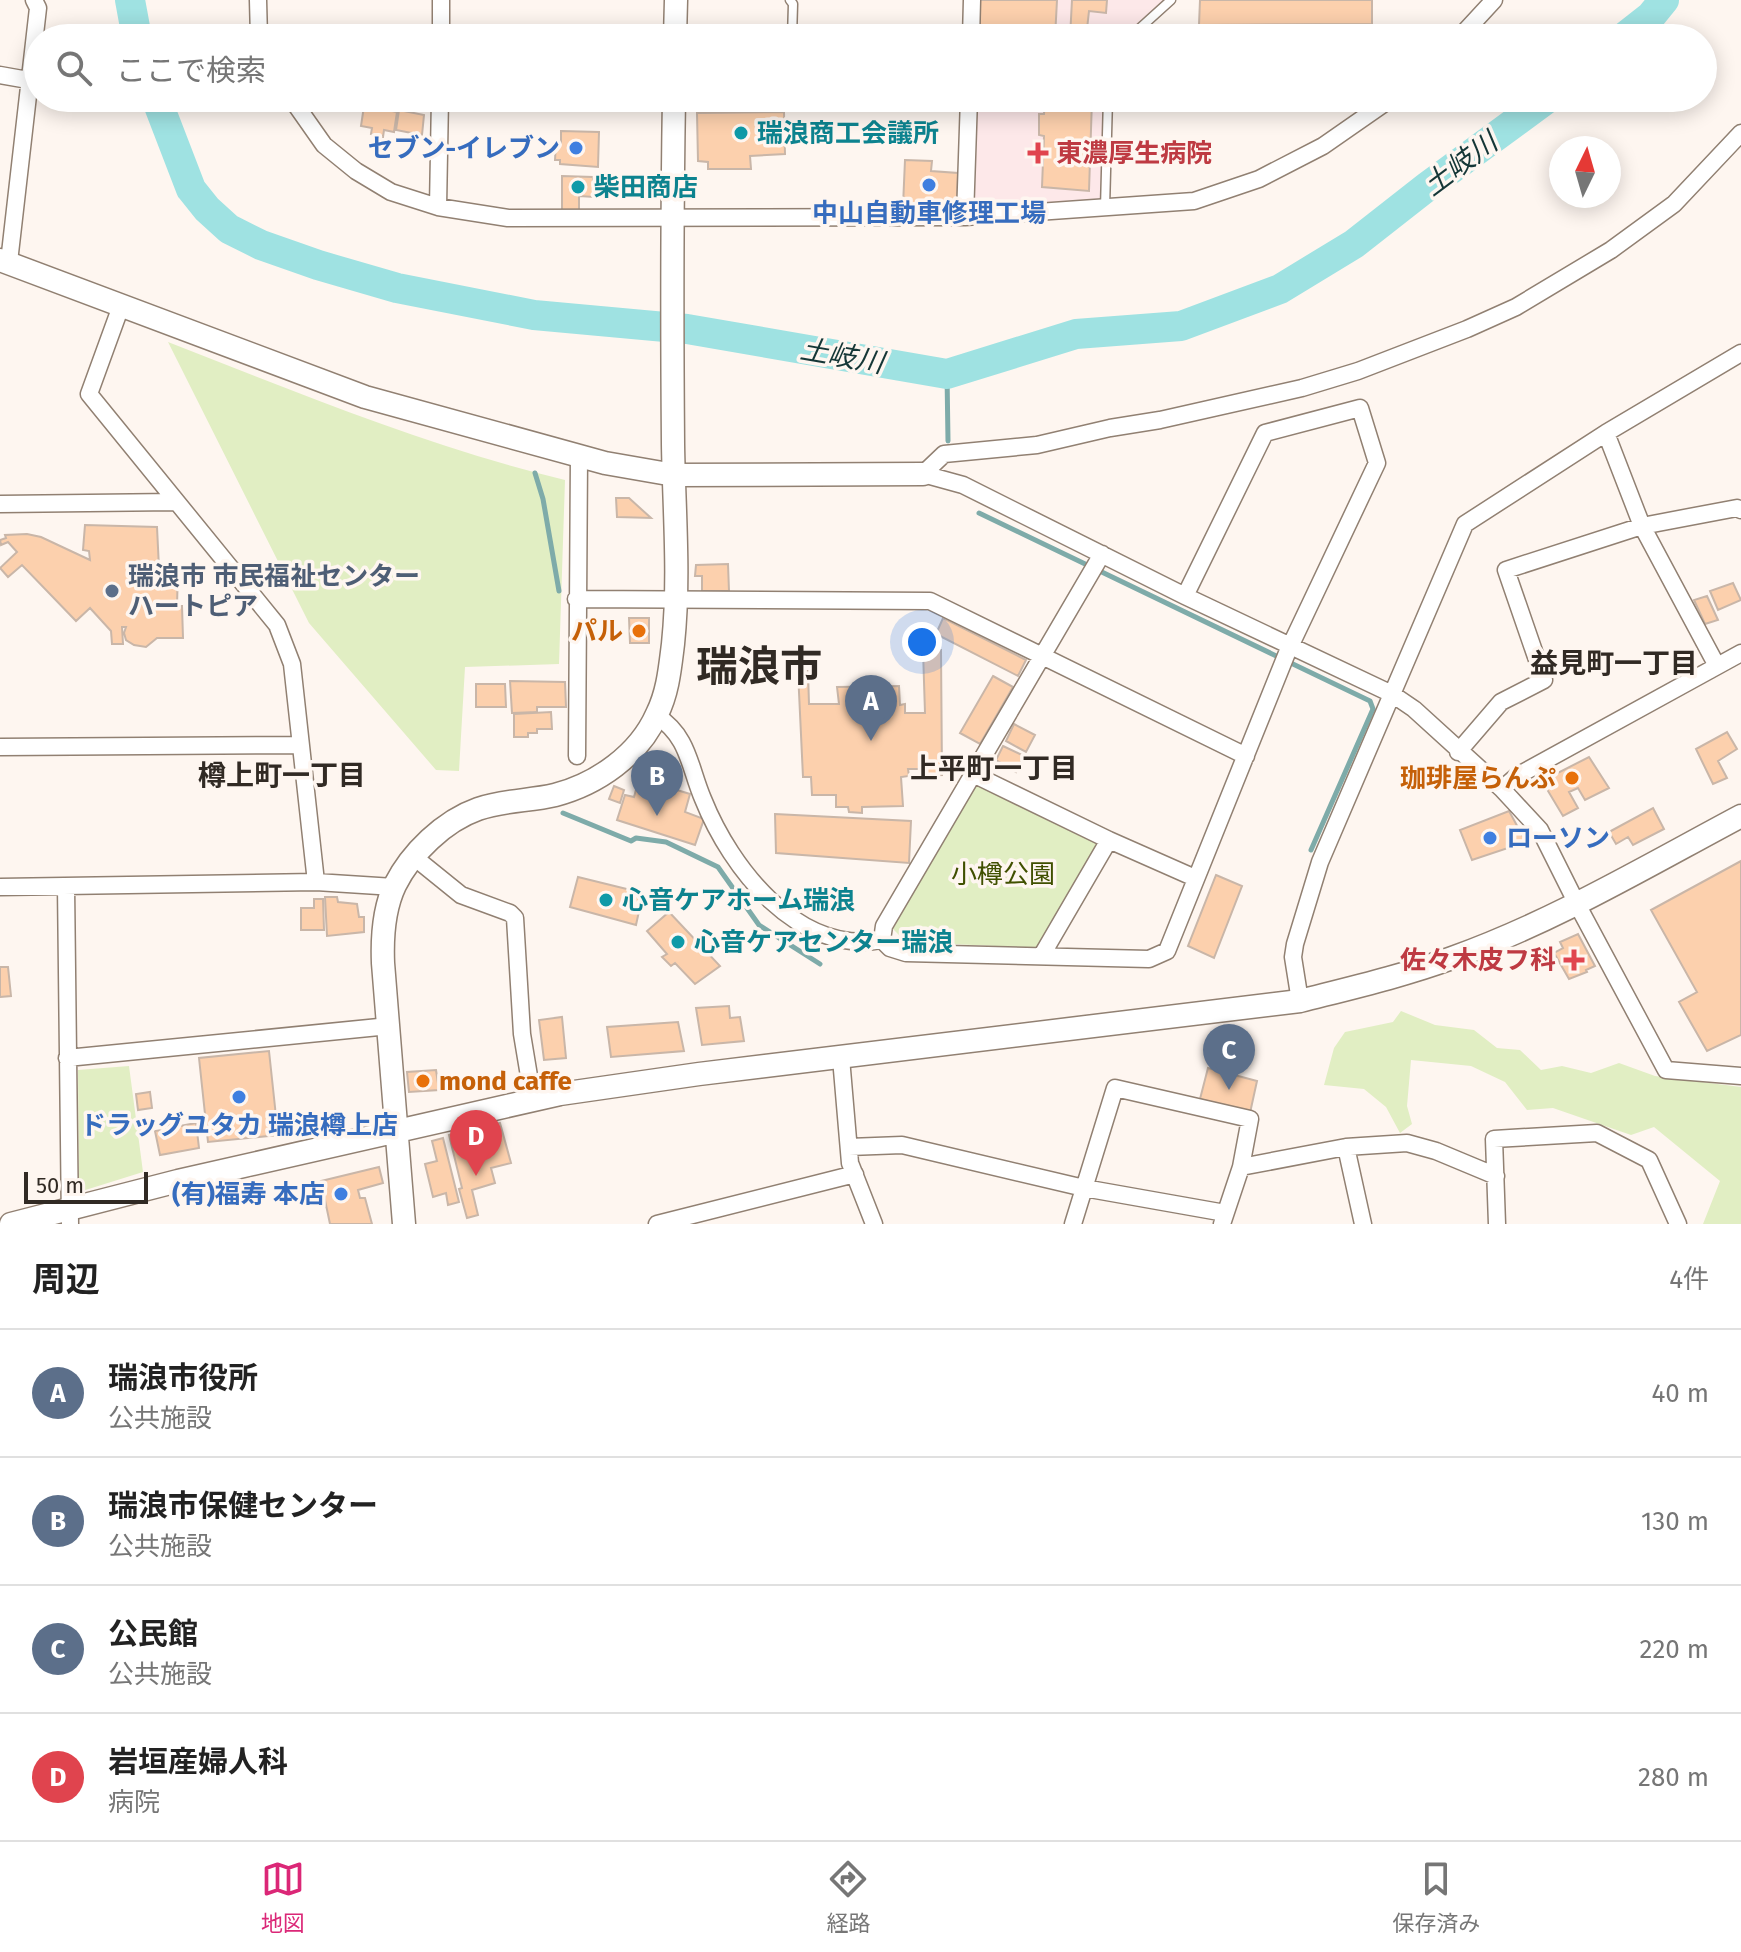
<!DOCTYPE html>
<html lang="ja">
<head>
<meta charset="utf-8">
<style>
	:root { --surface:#fff; --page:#f2f2f2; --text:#222; --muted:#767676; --line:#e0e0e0; --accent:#db2777 }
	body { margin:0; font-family:"Fira Sans","Noto Sans JP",sans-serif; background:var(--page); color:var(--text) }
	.compass { position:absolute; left:1549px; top:136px; width:72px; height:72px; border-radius:50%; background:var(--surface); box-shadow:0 4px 20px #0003; rotate:5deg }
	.scale { position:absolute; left:24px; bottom:20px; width:124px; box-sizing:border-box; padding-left:8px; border:4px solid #312a24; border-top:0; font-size:22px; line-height:28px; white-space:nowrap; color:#312a24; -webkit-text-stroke:6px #fef6f0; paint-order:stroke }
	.you { position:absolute; left:922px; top:642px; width:28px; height:28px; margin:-20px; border:6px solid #fff; border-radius:50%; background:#1a73e8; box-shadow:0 0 0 12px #1a73e833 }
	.badge { display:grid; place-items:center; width:52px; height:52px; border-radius:50%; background:var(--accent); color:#fff; font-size:26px; font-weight:700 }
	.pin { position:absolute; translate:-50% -66px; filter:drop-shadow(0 2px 4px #0008) }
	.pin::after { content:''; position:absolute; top:42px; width:28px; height:24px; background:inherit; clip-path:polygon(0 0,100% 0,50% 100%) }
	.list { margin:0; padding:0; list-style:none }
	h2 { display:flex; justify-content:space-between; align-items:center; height:104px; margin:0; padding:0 32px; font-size:34px }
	h2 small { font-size:26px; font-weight:400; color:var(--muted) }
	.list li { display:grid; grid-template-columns:52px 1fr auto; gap:24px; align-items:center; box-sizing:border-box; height:128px; padding:0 32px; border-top:2px solid var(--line) }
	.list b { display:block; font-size:30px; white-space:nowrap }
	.list p { margin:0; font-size:26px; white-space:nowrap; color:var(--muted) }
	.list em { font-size:26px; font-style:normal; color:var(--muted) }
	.icon { flex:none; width:44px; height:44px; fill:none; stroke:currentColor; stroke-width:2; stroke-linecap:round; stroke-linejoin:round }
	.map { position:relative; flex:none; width:1741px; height:1224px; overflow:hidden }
	.search { position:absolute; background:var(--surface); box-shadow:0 4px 20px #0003; left:24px; right:24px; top:24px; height:88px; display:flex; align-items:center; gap:20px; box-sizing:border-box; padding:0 28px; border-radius:44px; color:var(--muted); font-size:30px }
	.sheet { height:616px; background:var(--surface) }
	nav { display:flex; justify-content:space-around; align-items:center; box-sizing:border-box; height:112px; border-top:2px solid var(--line); background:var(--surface); font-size:22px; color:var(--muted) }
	nav a { display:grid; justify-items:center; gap:4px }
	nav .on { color:var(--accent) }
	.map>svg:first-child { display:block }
	.medical { fill:#fde8e9 }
	.green { fill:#e1eec3 }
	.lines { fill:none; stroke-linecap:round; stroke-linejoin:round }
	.stream { stroke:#7eaba9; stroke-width:5 }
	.river { stroke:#9fe2e2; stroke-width:30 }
	.building { fill:#fcd0ad; stroke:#c9b6a8; stroke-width:2 }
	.lane-casing { stroke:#918072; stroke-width:11 }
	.street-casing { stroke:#918072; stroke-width:19 }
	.secondary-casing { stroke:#918072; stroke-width:25 }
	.lane { stroke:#fff; stroke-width:8 }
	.street { stroke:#fff; stroke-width:16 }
	.secondary { stroke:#fff; stroke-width:22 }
	.culture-dot { fill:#0f9aa8; stroke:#fef6f0; stroke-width:3 }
	.shop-dot { fill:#3f7fe0; stroke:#fef6f0; stroke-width:3 }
	.health-dot { fill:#e0444e; stroke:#fef6f0; stroke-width:3 }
	.service-dot { fill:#5c6f8a; stroke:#fef6f0; stroke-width:3 }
	.food-dot { fill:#e8710a; stroke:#fef6f0; stroke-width:3 }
	.labels { text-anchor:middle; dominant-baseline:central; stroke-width:7; stroke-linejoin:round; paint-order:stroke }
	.culture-label { font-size:26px; font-weight:bold; fill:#0d838f; stroke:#fef6f0; text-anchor:start }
	.shop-label { font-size:26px; font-weight:bold; fill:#366cbe; stroke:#fef6f0; text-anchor:end }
	.health-label { font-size:26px; font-weight:bold; fill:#be3a42; stroke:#fef6f0; text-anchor:start }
	.service-label { font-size:26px; font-weight:bold; fill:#4e5e75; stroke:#fef6f0; text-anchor:start }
	.food-label { font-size:26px; font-weight:bold; fill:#c56008; stroke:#fef6f0; text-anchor:end }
	.park-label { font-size:26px; fill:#405000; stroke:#fef6f0 }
	.water-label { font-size:28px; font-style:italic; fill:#153737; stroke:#fef6f0 }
	.neighbourhood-label { font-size:28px; font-weight:bold; fill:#312a24; stroke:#fef6f0 }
	.town-label { font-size:42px; font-weight:bold; fill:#312a24; stroke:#fef6f0 }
</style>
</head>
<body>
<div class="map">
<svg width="1741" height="1224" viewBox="0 0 1741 1224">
	<rect width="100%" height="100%" fill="#fef6f0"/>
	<path class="medical" d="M 978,0 L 1166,0 L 1128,38 L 976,38 Z
		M 972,98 L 1108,98 L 1105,209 L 966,208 Z"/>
	<path class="green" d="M 168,342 C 299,393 429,447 565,480 L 559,664 L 465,667 L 459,771 L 436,770 L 309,623 Z
		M 976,782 L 1099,843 L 1040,948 L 906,942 L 893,929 Z
		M 1401,1011 L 1435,1025 L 1474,1030 L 1497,1048 L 1520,1050 L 1541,1070 L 1562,1066 L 1591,1073 L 1619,1063 L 1655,1076 L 1741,1087 L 1741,1224 L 1703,1224 L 1720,1181 L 1654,1127 L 1631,1135 L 1553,1108 L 1527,1110 L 1505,1082 L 1471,1066 L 1411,1060 L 1407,1106 L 1412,1124 L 1400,1133 L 1386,1107 L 1364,1089 L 1324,1085 L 1334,1048 L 1345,1032 L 1393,1022 Z
		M 129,1066 L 143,1172 L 79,1192 L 78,1070 Z"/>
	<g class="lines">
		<path class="stream" d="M 947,374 L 948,441
			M 535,473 L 543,499 L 559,591
			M 979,513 L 1370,701 L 1373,709 L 1311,850
			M 563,813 L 631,841 L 636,838 L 666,842 L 718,867 L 759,925 L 820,964"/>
		<path class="river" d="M 130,0 L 137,38
			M 1623,38 L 1651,16 L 1664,0
			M 156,98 L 191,189 L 207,209 L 229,229 L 261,245 L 318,265 L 397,288 L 534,315 L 687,329 L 947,374 L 1076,334 L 1181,326 L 1280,289 L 1354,244 L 1428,186 L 1548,98"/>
	</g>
	<path class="building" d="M 980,0 L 1057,0 L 1055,38 L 978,38 Z
		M 1072,0 L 1107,0 L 1106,13 L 1089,11 L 1086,38 L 1070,38 Z
		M 1200,0 L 1372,0 L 1372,24 L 1199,25 Z
		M 1143,34 L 1239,36 L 1239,38 L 1143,38 Z
		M 377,98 L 389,98 L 387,110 L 397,112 L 394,132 L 384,130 L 383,137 L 371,134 L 372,128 L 361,126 L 364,106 L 376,108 Z
		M 1045,98 L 1092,99 L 1089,191 L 1042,187 L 1044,136 L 1039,135 L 1039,114 L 1044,114 Z
		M 399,110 L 424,115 L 422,135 L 396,130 Z
		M 784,112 L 785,154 L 750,156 L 751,169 L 708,169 L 708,162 L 698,161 L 697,113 Z
		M 561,131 L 599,132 L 598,167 L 560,164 L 560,160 L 555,160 L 556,142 L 561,143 Z
		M 905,160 L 932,161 L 931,171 L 958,173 L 957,208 L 903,206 Z
		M 562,176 L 593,177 L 594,197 L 579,196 L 579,213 L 562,213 Z
		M 616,498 L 629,498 L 651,518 L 617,517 Z
		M 85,525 L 157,527 L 159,568 L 178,569 L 177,606 L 182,606 L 183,638 L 157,638 L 146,647 L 134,645 L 126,640 L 124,633 L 126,627 L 122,627 L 123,644 L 112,644 L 111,631 L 90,608 L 76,621 L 22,565 L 8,577 L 0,568 L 17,552 L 8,542 L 1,545 L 0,540 L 6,538 L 5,535 L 27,534 L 41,537 L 90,560 L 89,551 L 83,550 Z
		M 728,564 L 729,591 L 702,591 L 702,576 L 695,576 L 696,565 Z
		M 1733,583 L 1741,600 L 1718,610 L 1710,591 Z
		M 1707,596 L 1718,620 L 1705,624 L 1694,600 Z
		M 629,618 L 649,618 L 649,643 L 630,643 Z
		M 943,618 L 1026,660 L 1018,676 L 936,634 Z
		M 923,650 L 941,650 L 942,775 L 926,776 L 925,769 L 908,769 L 909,776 L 901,777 L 903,806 L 862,807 L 862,813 L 849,812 L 848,807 L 836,807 L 836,795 L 812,795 L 811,777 L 803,777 L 798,671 L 808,671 L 809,704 L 839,704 L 837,687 L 899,686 L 900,705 L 905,704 L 905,713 L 925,713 Z
		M 993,676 L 1013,687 L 980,744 L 960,733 Z
		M 510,681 L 565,682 L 566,707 L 537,707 L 537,712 L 512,713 Z
		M 476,684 L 505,684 L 506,707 L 476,707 Z
		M 551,712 L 552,729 L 537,729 L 537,733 L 528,733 L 528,737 L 514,737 L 514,714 Z
		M 1014,724 L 1035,735 L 1026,752 L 1006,741 Z
		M 1727,732 L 1737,749 L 1718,761 L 1727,778 L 1713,784 L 1696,749 Z
		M 1003,746 L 1024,756 L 1016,772 L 996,760 Z
		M 1589,757 L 1609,788 L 1585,800 L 1578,788 L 1569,792 L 1578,808 L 1563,816 L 1542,781 Z
		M 657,784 L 690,794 L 685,812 L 704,819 L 695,845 L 617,820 L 625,795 L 634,797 L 637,786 L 655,791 Z
		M 614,786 L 624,790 L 620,803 L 609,799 Z
		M 1653,808 L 1664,829 L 1633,845 L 1628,837 L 1616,844 L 1609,832 Z
		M 1509,811 L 1526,842 L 1472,860 L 1460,830 Z
		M 775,814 L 911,821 L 909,863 L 776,853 Z
		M 1741,861 L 1741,1035 L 1707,1051 L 1679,1002 L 1697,992 L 1651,910 Z
		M 1216,875 L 1242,886 L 1214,958 L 1188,946 Z
		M 578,877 L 643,893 L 636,925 L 570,907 Z
		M 325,897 L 337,897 L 338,902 L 357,904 L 359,917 L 364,917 L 364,932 L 327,936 Z
		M 314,899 L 323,899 L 324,930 L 301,930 L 301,908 L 314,908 Z
		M 669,912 L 720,966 L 695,984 L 675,963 L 671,966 L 662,957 L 667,954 L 647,931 Z
		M 1578,934 L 1595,966 L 1586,970 L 1587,972 L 1569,979 L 1554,953 L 1563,948 L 1560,942 Z
		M 0,967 L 8,967 L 11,996 L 0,997 Z
		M 729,1006 L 730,1018 L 740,1017 L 744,1041 L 702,1045 L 696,1008 Z
		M 562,1017 L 566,1058 L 544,1060 L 539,1020 Z
		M 678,1022 L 684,1051 L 611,1057 L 607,1027 Z
		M 269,1051 L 278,1135 L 208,1142 L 199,1058 Z
		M 1208,1068 L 1257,1081 L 1250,1113 L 1200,1099 Z
		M 436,1070 L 439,1090 L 409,1092 L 407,1072 Z
		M 150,1092 L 152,1108 L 138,1110 L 136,1094 Z
		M 179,1120 L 180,1126 L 196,1123 L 199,1148 L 160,1155 L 155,1131 L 169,1129 L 168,1122 Z
		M 500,1123 L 511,1163 L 491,1168 L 495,1183 L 472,1190 L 478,1215 L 467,1218 L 459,1189 L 462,1188 L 449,1135 L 479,1128 L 484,1147 L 489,1146 L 488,1137 L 492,1136 L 489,1125 Z
		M 443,1138 L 459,1202 L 448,1205 L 446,1193 L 433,1197 L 425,1164 L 437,1161 L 432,1141 Z
		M 379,1167 L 383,1183 L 358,1190 L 360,1198 L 365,1198 L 372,1224 L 330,1224 L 321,1181 Z"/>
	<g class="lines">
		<g class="lane-casing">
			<path id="lane" d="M 790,0 L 793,4 L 792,38
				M 1129,38 L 1171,0
				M 791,99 L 791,98
				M 1105,208 L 1108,98"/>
		</g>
		<g class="street-casing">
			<path id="street" d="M 258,0 L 259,38
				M 441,38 L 441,0
				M 971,38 L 972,0
				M 1459,38 L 1494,0
				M 0,75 L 28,80
				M 291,98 L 324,145 L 356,171 L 391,192 L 438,207 L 508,218 L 965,217 L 1194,201 L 1259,179 L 1323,146 L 1392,98
				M 438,207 L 440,98
				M 965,217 L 969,98
				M 9,262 L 38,8 L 34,0
				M 121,306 L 89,394 L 277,625 L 292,664 L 316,882
				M 923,474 L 963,485 L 1185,596 L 1392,694 L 1414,709 L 1502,789 L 1540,830 L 1577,904 L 1666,1070 L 1741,1076
				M 923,474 L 944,454 L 1037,445 L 1110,428 L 1160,420 L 1302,388 L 1358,371 L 1467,329 L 1516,307 L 1611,250 L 1674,204 L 1741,133
				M 0,504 L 175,502
				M 576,599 L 930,601 L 1246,756
				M 1717,666 L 1642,526 L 1737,508 L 1741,510
				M 657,716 C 689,737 689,766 703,799 C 731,869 798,955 882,940 L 890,948 L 906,953 L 1149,959 L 1167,951 L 1287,653 L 1377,463 L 1360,408 L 1265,433 L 1185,596
				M 0,747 L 300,745
				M 1458,752 L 1501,702 L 1544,680 L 1506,570 L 1642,526 L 1606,433
				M 577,756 L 579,456
				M 973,774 L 1109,840 L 1195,878
				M 1502,789 L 1517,776 L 1741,653
				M 414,857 L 461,895 L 510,913 L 515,918 L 522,1034 L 533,1100
				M 66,886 L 70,1224
				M 0,887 L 316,882 L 394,887
				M 882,940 L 884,926 L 1102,554
				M 1042,955 L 1109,840
				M 1300,1001 L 1293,957 L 1295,944 L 1320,862 L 1465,524 L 1606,433 L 1741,353
				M 67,1058 L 389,1026
				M 841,1058 L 850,1163 L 874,1224
				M 849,1147 L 902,1145 L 1084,1188 L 1225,1213
				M 1346,1147 L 1363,1224
				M 1241,1167 L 1346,1147 L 1407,1143 L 1436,1151 L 1496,1176
				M 657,1224 L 855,1174
				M 1073,1224 L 1115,1088 L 1250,1119 L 1241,1167 L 1222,1224
				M 1497,1224 L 1494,1139 L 1597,1133 L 1649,1160 L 1678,1224"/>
		</g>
		<g class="secondary-casing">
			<path id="secondary" d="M 675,38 L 676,0
				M 0,260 L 365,397 L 605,463 L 674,475 L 923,474
				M 11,1224 L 178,1181 L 560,1094 L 699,1074 L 1300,1001 C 1351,988 1403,976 1452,958 C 1553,922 1647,866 1741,816
				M 404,1224 L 383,963 C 382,938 384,908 395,885 C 411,853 444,821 478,809 C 503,800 530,801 555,795 C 597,784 639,755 657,714 C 668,692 670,668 673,644 C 680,577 674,511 673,444 C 672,329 672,213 674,98"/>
		</g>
		<use href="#lane" class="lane"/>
		<use href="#street" class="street"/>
		<use href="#secondary" class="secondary"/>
	</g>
	<g class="culture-dot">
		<circle cx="741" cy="133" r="8"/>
		<circle cx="578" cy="187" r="8"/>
		<circle cx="606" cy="900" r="8"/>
		<circle cx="678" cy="942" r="8"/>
	</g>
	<g class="shop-dot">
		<circle cx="576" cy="148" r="8"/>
		<circle cx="929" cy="185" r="8"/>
		<circle cx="1490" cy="838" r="8"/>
		<circle cx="239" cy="1097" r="8"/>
		<circle cx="341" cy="1194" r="8"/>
	</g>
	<g class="health-dot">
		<path d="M1034 141h8v8h8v8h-8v8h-8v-8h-8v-8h8z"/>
		<path d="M1570 948h8v8h8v8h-8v8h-8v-8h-8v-8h8z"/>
	</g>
	<circle class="service-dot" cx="112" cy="591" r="8"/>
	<g class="food-dot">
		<circle cx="639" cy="631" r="8"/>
		<circle cx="1572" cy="778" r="8"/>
		<circle cx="423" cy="1081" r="8"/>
	</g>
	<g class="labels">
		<g class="culture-label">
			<text x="757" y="133">瑞浪商工会議所</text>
			<text x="594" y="187">柴田商店</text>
			<text x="622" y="900">心音ケアホーム瑞浪</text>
			<text x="694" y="942">心音ケアセンター瑞浪</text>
		</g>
		<g class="shop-label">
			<text x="560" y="148">セブン-イレブン</text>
			<text x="929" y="213" text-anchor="middle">中山自動車修理工場</text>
			<text x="1506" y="838" text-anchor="start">ローソン</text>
			<text x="239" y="1125" text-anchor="middle">ドラッグユタカ 瑞浪樽上店</text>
			<text x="325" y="1194">(有)福寿 本店</text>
		</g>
		<g class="health-label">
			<text x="1056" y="153">東濃厚生病院</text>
			<text x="1556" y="960" text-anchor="end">佐々木皮フ科</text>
		</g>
		<g class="service-label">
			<text x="128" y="576">瑞浪市 市民福祉センター<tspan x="128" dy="30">ハートピア</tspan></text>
		</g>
		<g class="food-label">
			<text x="623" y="631">パル</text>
			<text x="1556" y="778">珈琲屋らんぷ</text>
			<text x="439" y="1081" text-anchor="start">mond caffe</text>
		</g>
		<g class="park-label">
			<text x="1003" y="874">小樽公園</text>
		</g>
		<g class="water-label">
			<text transform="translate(1460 164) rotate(-37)">土岐川</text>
			<text transform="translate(842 356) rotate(10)">土岐川</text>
		</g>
		<g class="neighbourhood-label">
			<text x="1614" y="663">益見町一丁目</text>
			<text x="994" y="768">上平町一丁目</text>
			<text x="282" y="775">樽上町一丁目</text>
		</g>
		<g class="town-label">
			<text x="759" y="667">瑞浪市</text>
		</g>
	</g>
</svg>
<svg class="compass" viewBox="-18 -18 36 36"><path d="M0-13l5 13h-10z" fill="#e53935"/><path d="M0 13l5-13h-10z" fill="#767676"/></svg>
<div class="scale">50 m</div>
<div class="you"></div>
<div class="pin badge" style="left:871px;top:741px;background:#5c6f8a">A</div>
<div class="pin badge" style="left:657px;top:816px;background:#5c6f8a">B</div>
<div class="pin badge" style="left:1229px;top:1090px;background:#5c6f8a">C</div>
<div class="pin badge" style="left:476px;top:1176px;background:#e0444e">D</div>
<div class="search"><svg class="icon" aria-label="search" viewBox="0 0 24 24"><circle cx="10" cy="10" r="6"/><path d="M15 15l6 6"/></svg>ここで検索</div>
</div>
<section class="sheet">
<h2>周辺<small>4件</small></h2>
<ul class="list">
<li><span class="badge" style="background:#5c6f8a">A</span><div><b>瑞浪市役所</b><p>公共施設</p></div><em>40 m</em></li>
<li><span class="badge" style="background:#5c6f8a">B</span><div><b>瑞浪市保健センター</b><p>公共施設</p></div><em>130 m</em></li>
<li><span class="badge" style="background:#5c6f8a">C</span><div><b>公民館</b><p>公共施設</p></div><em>220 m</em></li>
<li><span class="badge" style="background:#e0444e">D</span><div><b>岩垣産婦人科</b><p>病院</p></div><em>280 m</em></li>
</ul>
</section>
<nav>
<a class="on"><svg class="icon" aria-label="map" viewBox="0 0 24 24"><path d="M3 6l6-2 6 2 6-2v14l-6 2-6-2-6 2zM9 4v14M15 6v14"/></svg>地図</a>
<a><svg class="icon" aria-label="directions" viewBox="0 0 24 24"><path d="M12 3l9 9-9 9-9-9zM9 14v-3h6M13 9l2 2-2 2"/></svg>経路</a>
<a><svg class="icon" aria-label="saved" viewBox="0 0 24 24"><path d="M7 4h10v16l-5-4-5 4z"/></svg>保存済み</a>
</nav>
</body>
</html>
